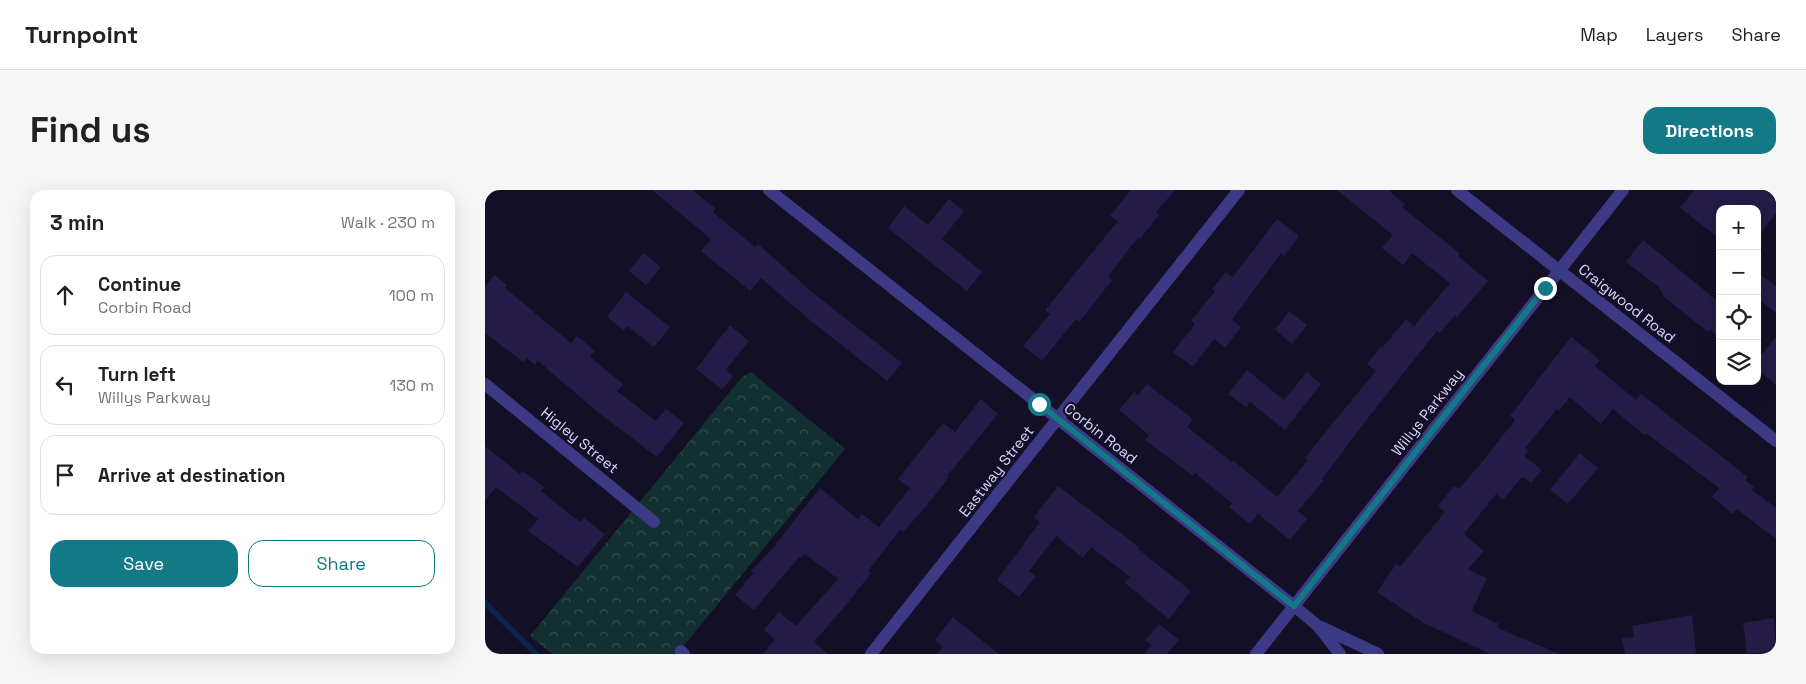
<!DOCTYPE html>
<html lang="en">
<head>
<meta charset="utf-8">
<style>
	:root { --surface:#fff; --page:#f6f6f6; --text:#202124; --muted:#757577; --line:#e0e0e0; --accent:#127987 }
	body { margin:0; font-family:"Space Grotesk",sans-serif; background:var(--page); color:var(--text) }
	.controls { position:absolute; right:15px; top:15px; display:grid; overflow:hidden; border-radius:10px; box-shadow:0 5px 20px #0002 }
	.controls button { width:45px; height:45px; display:grid; place-items:center; padding:0; border:0; border-bottom:1px solid var(--line); background:var(--surface); color:var(--text); font:25px sans-serif }
	.stop { position:absolute; width:15px; height:15px; margin:-11px; border:4px solid #127987; border-radius:50%; background:#fff }
	.stop.end { background:#127987; border-color:#fff; box-shadow:0 1px 5px #0008 }
	.list { margin:0; padding:0; list-style:none }
	h2 { display:flex; justify-content:space-between; align-items:center; height:65px; margin:0; padding:0 20px; font-size:21px }
	h2 small { font-size:16px; font-weight:400; color:var(--muted) }
	.list li { display:grid; grid-template-columns:32px 1fr auto; gap:15px; align-items:center; box-sizing:border-box; height:80px; margin:0 10px 10px; padding:0 10px; border:1px solid var(--line); border-radius:15px }
	.list b { display:block; font-size:19px; white-space:nowrap }
	.list p { margin:0; font-size:16px; white-space:nowrap; color:var(--muted) }
	.list em { font-size:16px; font-style:normal; color:var(--muted) }
	.actions { display:flex; gap:10px; padding:15px 20px }
	.actions a { flex:1; padding:11px 0; border:1px solid var(--accent); border-radius:15px; text-align:center; font-size:18px; color:var(--accent) }
	.actions .main { background:var(--accent); color:#fff }
	.icon { flex:none; width:28px; height:28px; fill:none; stroke:currentColor; stroke-width:2; stroke-linecap:round; stroke-linejoin:round }
	.map { position:relative; flex:none; width:1291px; height:464px; overflow:hidden; border-radius:15px }
	header { display:flex; align-items:center; gap:30px; box-sizing:border-box; height:70px; padding:0 25px; background:var(--surface); border-bottom:1px solid var(--line) }
	header strong { font-size:24px }
	nav { display:flex; gap:28px; margin-inline-start:auto; font-size:18px }
	.intro { display:flex; align-items:center; justify-content:space-between; box-sizing:border-box; height:120px; padding:0 30px }
	h1 { margin:0; font-size:35px }
	.button { padding:12px 22px; border-radius:15px; background:var(--accent); color:#fff; font-size:18px; font-weight:700 }
	main { display:flex; gap:30px; padding:0 30px }
	aside { flex:1; background:var(--surface); border-radius:15px; box-shadow:0 5px 20px #0002 }
	.map>svg:first-child { display:block }
	.park { fill:url(#park-crowns) }
	.lines { fill:none; stroke-linecap:round; stroke-linejoin:round }
	.stream { stroke:#0c2248; stroke-width:6 }
	.building { fill:#241b47 }
	.street { stroke:#3d3a85; stroke-width:12 }
	.route { stroke:#127987; stroke-width:6 }
	.labels { text-anchor:middle; dominant-baseline:central; stroke-width:4.5; stroke-linejoin:round; paint-order:stroke }
	.street-label { font-size:15px; fill:#d9d4ff; stroke:#130f26 }
</style>
</head>
<body>
<header>
<strong>Turnpoint</strong>
<nav><a>Map</a><a>Layers</a><a>Share</a></nav>
</header>
<div class="intro"><h1>Find us</h1><a class="button">Directions</a></div>
<main>
<aside>
<h2>3 min<small>Walk · 230 m</small></h2>
<ul class="list">
<li><svg class="icon" aria-label="ahead" viewBox="0 0 24 24"><path d="M12 20V5M6 11l6-6 6 6"/></svg><div><b>Continue</b><p>Corbin Road</p></div><em>100 m</em></li>
<li><svg class="icon" aria-label="left" viewBox="0 0 24 24"><path d="M17 20v-9H6M10 6l-5 5 5 5"/></svg><div><b>Turn left</b><p>Willys Parkway</p></div><em>130 m</em></li>
<li><svg class="icon" aria-label="arrive" viewBox="0 0 24 24"><path d="M6 21V4h12l-3 4 3 4H6"/></svg><div><b>Arrive at destination</b></div></li>
</ul>
<div class="actions"><a class="main">Save</a><a>Share</a></div>
</aside>
<div class="map">
<svg width="1291" height="464" viewBox="0 0 1291 464">
	<defs>
		<pattern id="park-crowns" width="20" height="18" patternUnits="userSpaceOnUse" patternTransform="scale(1.25)"><rect width="20" height="18" fill="#12302f"/><path d="M2 6a3 3 0 1 1 6 0M12 15a3 3 0 1 1 6 0" fill="none" stroke="#344d4e"/></pattern>
	</defs>
	<rect width="100%" height="100%" fill="#130f26"/>
	<path class="park" d="M 266,182 L 360,259 L 192,464 L 67,464 L 45,446 L 257,187 Z"/>
	<g class="lines">
		<path class="stream" d="M 0,413 L 51,464"/>
	</g>
	<path class="building" d="M 167,0 L 207,0 L 231,19 L 228,22 L 270,57 L 273,54 L 326,101 L 417,173 L 402,191 L 321,127 L 276,88 L 265,101 L 216,61 L 226,49 Z
		M 646,0 L 690,0 L 671,22 L 674,25 L 655,49 L 653,47 L 623,87 L 627,90 L 594,132 L 591,129 L 557,171 L 538,156 L 565,124 L 560,120 L 633,31 L 625,26 Z
		M 852,0 L 903,0 L 920,14 L 917,17 L 974,63 L 973,66 L 1003,91 L 972,127 L 970,125 L 955,143 L 952,141 L 879,233 L 837,289 L 839,290 L 813,321 L 822,329 L 805,350 L 773,324 L 765,334 L 744,317 L 747,313 L 710,283 L 708,286 L 660,250 L 664,245 L 634,220 L 649,202 L 653,205 L 662,194 L 708,229 L 702,237 L 747,272 L 748,270 L 792,307 L 823,270 L 820,268 L 851,229 L 891,181 L 882,174 L 896,156 L 897,158 L 921,129 L 929,136 L 965,93 L 927,63 L 918,75 L 897,58 L 908,45 Z
		M 1209,0 L 1291,0 L 1291,23 L 1272,48 L 1272,19 L 1235,19 L 1235,49 L 1195,18 Z
		M 464,9 L 479,21 L 457,49 L 497,82 L 482,101 L 403,38 L 419,16 L 443,35 Z
		M 792,29 L 814,46 L 799,66 L 796,63 L 747,130 L 756,137 L 740,158 L 729,149 L 708,177 L 688,162 L 710,134 L 706,131 L 730,101 L 727,99 L 741,82 L 748,87 Z
		M 1158,50 L 1235,113 L 1235,148 L 1225,140 L 1223,142 L 1179,107 L 1174,97 L 1141,72 Z
		M 159,63 L 176,77 L 161,95 L 144,81 Z
		M 1272,82 L 1291,96 L 1291,123 L 1272,108 Z
		M 9,85 L 22,95 L 20,98 L 86,153 L 92,146 L 110,161 L 105,167 L 138,194 L 132,201 L 171,231 L 181,219 L 199,233 L 172,267 L 114,223 L 53,171 L 50,175 L 42,168 L 38,172 L 0,143 L 0,97 Z
		M 141,102 L 185,137 L 169,157 L 142,136 L 138,140 L 122,127 Z
		M 804,121 L 822,135 L 807,154 L 790,140 Z
		M 245,135 L 264,151 L 241,180 L 248,186 L 237,200 L 211,179 Z
		M 1086,147 L 1115,170 L 1110,176 L 1151,210 L 1156,204 L 1263,287 L 1260,290 L 1269,297 L 1267,300 L 1291,318 L 1291,349 L 1252,319 L 1248,324 L 1227,307 L 1234,298 L 1161,243 L 1159,245 L 1128,219 L 1116,234 L 1085,207 L 1074,221 L 1072,219 L 1040,258 L 1043,260 L 1039,266 L 1057,280 L 1046,293 L 1037,287 L 1018,310 L 1011,304 L 979,344 L 999,361 L 983,379 L 1002,388 L 987,421 L 1014,434 L 1013,438 L 1074,464 L 1005,464 L 937,432 L 892,402 L 911,374 L 915,377 L 960,322 L 953,316 L 969,296 L 974,299 L 1001,267 L 1030,230 L 1025,226 Z
		M 1291,147 L 1291,195 L 1272,179 L 1272,170 Z
		M 762,180 L 799,210 L 822,182 L 836,194 L 800,240 L 765,212 L 761,217 L 743,204 Z
		M 496,209 L 513,224 L 462,286 L 464,287 L 444,313 L 418,342 L 415,340 L 383,381 L 386,383 L 362,414 L 329,452 L 343,464 L 278,464 L 290,449 L 279,440 L 294,422 L 311,436 L 353,389 L 320,364 L 316,368 L 315,366 L 269,420 L 250,405 L 268,383 L 266,381 L 287,359 L 335,298 L 373,329 L 377,324 L 394,337 L 425,298 L 413,289 L 458,233 L 470,242 Z
		M 0,256 L 35,284 L 37,281 L 59,297 L 56,301 L 95,332 L 99,328 L 120,344 L 93,377 L 43,341 L 53,329 L 11,297 L 0,311 Z
		M 1095,263 L 1113,278 L 1083,314 L 1065,300 Z
		M 573,296 L 654,357 L 653,359 L 706,401 L 684,429 L 640,393 L 645,387 L 606,357 L 598,368 L 571,346 L 544,381 L 551,386 L 534,407 L 512,390 L 555,332 L 549,327 Z
		M 1207,425 L 1211,464 L 1140,464 L 1137,448 L 1149,447 L 1147,436 Z
		M 468,427 L 514,464 L 452,464 L 458,457 L 450,450 Z
		M 1289,428 L 1291,461 L 1262,464 L 1258,433 Z
		M 674,434 L 694,450 L 682,464 L 659,464 L 666,455 L 660,450 Z"/>
	<g class="lines">
		<path class="street" d="M 284,0 L 809,416 L 833,436 L 855,464
			M 972,0 L 1291,251
			M 0,194 L 169,332
			M 836,437 L 893,464
			M 196,461 L 199,464
			M 386,464 L 754,0
			M 771,464 L 1138,0"/>
	</g>
	<g class="lines">
		<path class="route" d="M 554,214 L 809,416 L 1060,98"/>
	</g>
	<g class="labels">
		<g class="street-label">
			<text transform="translate(1142 113) rotate(38)">Craigwood Road</text>
			<text transform="translate(942 222) rotate(-52)">Willys Parkway</text>
			<text transform="translate(616 243) rotate(38)">Corbin Road</text>
			<text transform="translate(95 250) rotate(39)">Higley Street</text>
			<text transform="translate(511 281) rotate(-52)">Eastway Street</text>
		</g>
	</g>
</svg>
<div class="controls">
<button>+</button>
<button>−</button>
<button><svg class="icon" aria-label="locate" viewBox="0 0 24 24"><circle cx="12" cy="12" r="6"/><path d="M12 2v4M12 18v4M2 12h4M18 12h4"/></svg></button>
<button><svg class="icon" aria-label="layers" viewBox="0 0 24 24"><path d="M12 4l9 5-9 5-9-5zM3 14l9 5 9-5"/></svg></button>
</div>
<div class="stop" style="left:554px;top:214px"></div>
<div class="stop end" style="left:1060px;top:98px"></div>
</div>
</main>
</body>
</html>
